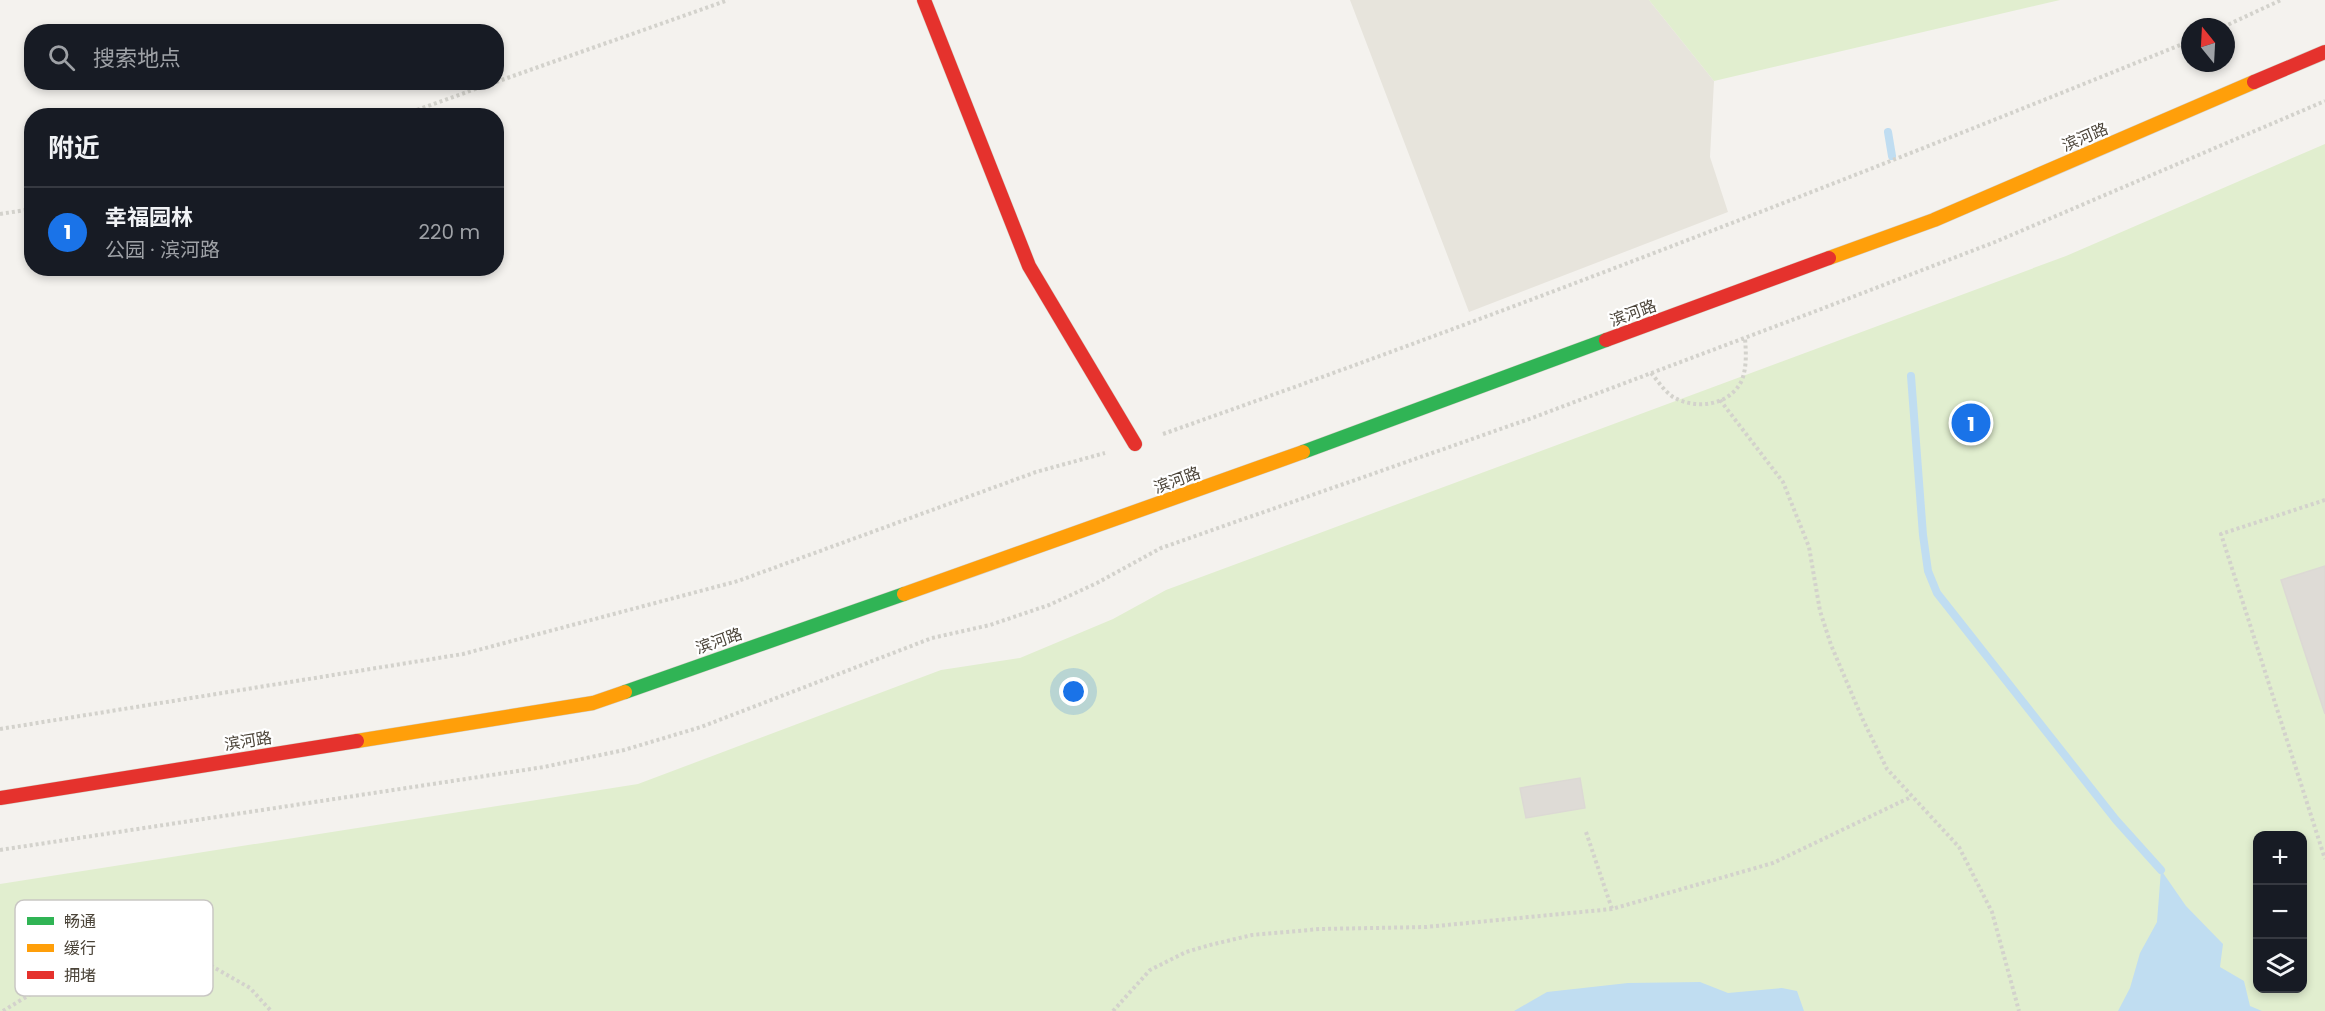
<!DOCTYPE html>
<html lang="zh">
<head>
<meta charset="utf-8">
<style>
	:root { --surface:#171b24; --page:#20242c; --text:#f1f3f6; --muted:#9ea1a6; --line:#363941; --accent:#1a73e8 }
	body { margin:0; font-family:Poppins,"Noto Sans SC",sans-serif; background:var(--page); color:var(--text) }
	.controls { position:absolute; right:18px; bottom:18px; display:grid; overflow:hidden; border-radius:12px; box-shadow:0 3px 9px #0003 }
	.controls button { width:54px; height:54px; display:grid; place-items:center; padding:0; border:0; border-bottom:2px solid var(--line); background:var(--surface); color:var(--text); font:30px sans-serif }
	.compass { position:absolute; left:2181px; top:18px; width:54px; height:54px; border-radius:50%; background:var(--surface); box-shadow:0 3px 9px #0003; rotate:342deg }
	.you { position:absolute; left:1074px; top:692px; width:21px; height:21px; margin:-15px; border:4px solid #fff; border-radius:50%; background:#1a73e8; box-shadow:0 0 0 9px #1a73e833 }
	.badge { display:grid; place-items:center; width:39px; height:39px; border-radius:50%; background:var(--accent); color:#fff; font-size:20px; font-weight:700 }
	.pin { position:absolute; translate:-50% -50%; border:3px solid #fff; box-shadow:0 2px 6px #0006 }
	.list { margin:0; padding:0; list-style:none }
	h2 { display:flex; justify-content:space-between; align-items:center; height:78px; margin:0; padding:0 24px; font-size:26px }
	h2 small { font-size:20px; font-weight:400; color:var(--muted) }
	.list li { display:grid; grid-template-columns:39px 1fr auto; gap:18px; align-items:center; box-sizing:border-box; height:90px; padding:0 24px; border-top:2px solid var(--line) }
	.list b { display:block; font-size:22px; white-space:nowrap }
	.list p { margin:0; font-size:20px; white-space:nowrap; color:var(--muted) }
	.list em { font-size:20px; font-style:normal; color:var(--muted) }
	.icon { flex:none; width:33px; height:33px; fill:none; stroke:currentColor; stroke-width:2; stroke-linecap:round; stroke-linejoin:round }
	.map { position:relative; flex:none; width:2325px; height:1011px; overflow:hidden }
	.search { position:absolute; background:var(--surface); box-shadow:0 3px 9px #0003; left:24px; top:24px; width:480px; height:66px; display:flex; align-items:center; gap:15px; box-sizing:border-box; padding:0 21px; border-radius:24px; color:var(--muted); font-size:22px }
	.panel { position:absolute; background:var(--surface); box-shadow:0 3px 9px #0003; left:24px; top:108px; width:480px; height:168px; border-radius:24px }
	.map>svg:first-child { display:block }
	.residential { fill:#e7e4dc }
	.green { fill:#e1eecf; fill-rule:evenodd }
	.water { fill:#c0ddf1 }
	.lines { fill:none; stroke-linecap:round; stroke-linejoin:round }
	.stream { stroke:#c0ddf1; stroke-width:8 }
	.building { fill:#dedbd6; stroke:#dcd9d4; stroke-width:1.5 }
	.fast-casing { stroke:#d3cfc5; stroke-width:15 }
	.slow-casing { stroke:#d3cfc5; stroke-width:15 }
	.jam-casing { stroke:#d3cfc5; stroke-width:15 }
	.path { stroke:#d3d2cc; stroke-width:4; stroke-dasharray:3 3; stroke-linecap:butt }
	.fast { stroke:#30b455; stroke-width:14 }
	.slow { stroke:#ff9f0a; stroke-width:14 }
	.jam { stroke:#e5322d; stroke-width:14 }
	.labels { text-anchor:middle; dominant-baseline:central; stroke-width:4.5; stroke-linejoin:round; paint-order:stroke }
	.street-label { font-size:16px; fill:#4b4439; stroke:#fff }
	.key { fill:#fff; stroke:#c9c7c4; stroke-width:1.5 }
	.key-label { font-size:16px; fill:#4b4439 }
</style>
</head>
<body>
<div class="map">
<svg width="2325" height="1011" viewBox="0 0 2325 1011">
	<rect width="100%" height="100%" fill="#f4f2ee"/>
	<path class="residential" d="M 1350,0 L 1649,0 L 1714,81 L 1710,157 L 1728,212 L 1469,312 Z"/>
	<path class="green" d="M 1649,0 L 2060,0 L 1714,81 Z
		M 2325,144 L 2325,1011 L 0,1011 L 0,884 L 638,784 L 941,670 L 1020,658 L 1113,619 L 1166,590 L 2066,256 ZM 2258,836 L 2302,836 L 2302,988 L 2258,988 Z"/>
	<path class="water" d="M 2161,870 L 2186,906 L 2223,944 L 2220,967 L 2244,981 L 2250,1006 L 2262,1011 L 2118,1011 L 2130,988 L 2140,953 L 2157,922 Z
		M 1700,982 L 1728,993 L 1782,988 L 1797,991 L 1804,1011 L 1514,1011 L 1547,992 L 1628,983 Z"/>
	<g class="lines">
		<path class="stream" d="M 1888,132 L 1892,156
			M 1911,376 L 1923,535 L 1928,571 L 1937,593 L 2116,820 L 2161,870"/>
	</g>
	<path class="building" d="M 2325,566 L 2325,714 L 2281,580 Z
		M 1580,778 L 1585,808 L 1526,818 L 1520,788 Z"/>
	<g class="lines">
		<g class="fast-casing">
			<path id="fast" d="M 1303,452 L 1606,340
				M 625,692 L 904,594"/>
		</g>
		<g class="slow-casing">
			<path id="slow" d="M 1829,258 L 1934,220 L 2254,82
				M 904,594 L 1303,452
				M 357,741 L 593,703 L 625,692"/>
		</g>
		<g class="jam-casing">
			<path id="jam" d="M 924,0 L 1029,266 L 1135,444
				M 2254,82 L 2325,52
				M 1606,340 L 1829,258
				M 0,798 L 357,741"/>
		</g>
		<path class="path" d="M 2223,27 L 2281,0
			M 496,82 L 728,0
			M 400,116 L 495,82
			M 0,214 L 32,209
			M 1651,373 C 1658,381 1664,391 1673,397 C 1696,410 1730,406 1742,380 C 1747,366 1746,352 1745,338
			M 1720,400 L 1783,482 L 1809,547 L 1820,611 L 1831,645 L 1863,720 L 1887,769 L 1959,847 L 1992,912 L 2019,1011
			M 1163,434 C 1509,312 1850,179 2190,41
			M 2325,500 L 2221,534 L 2325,859
			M 0,729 L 463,654 L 738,581 L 1036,472 L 1105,453
			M 1586,832 L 1612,909
			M 0,850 L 544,767 L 624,750 L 701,727 L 932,638 L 990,625 L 1049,605 L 1097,583 L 1161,548 L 1532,418 L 1816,311 L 1995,242 L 2325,101
			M 3,1011 L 93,956 L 151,946 L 189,953 L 250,988 L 271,1011
			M 1113,1011 L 1150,970 L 1186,952 L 1210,945 L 1252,935 L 1320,929 L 1426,927 L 1612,909 L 1773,863 L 1911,797"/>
		<use href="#fast" class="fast"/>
		<use href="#slow" class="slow"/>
		<use href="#jam" class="jam"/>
	</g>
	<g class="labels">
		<g class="street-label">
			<text transform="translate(2085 137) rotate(-23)">滨河路</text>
			<text transform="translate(1633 313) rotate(-20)">滨河路</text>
			<text transform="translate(1177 480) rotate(-20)">滨河路</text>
			<text transform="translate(719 641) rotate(-19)">滨河路</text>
			<text transform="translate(248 741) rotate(-9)">滨河路</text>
		</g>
	</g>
	<rect x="15" y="900" width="198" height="96" rx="9" class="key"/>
	<rect x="27" y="917" width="27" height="8" fill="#30b455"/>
	<rect x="27" y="944" width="27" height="8" fill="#ff9f0a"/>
	<rect x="27" y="971" width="27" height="8" fill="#e5322d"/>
	<g class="key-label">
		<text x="64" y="927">畅通</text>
		<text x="64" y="954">缓行</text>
		<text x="64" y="981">拥堵</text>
	</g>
</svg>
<div class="controls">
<button>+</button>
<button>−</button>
<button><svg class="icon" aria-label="layers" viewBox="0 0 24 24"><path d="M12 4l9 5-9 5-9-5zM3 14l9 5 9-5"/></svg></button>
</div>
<svg class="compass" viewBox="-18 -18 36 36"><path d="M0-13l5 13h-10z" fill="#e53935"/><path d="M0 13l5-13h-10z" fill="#9ea1a6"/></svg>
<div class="you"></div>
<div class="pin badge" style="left:1971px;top:423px">1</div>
<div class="search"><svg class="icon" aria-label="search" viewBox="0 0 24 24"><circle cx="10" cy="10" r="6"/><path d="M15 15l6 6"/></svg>搜索地点</div>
<section class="panel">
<h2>附近<small></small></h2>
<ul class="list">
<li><span class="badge">1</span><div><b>幸福园林</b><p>公园 · 滨河路</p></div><em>220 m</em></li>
</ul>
</section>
</div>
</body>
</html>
